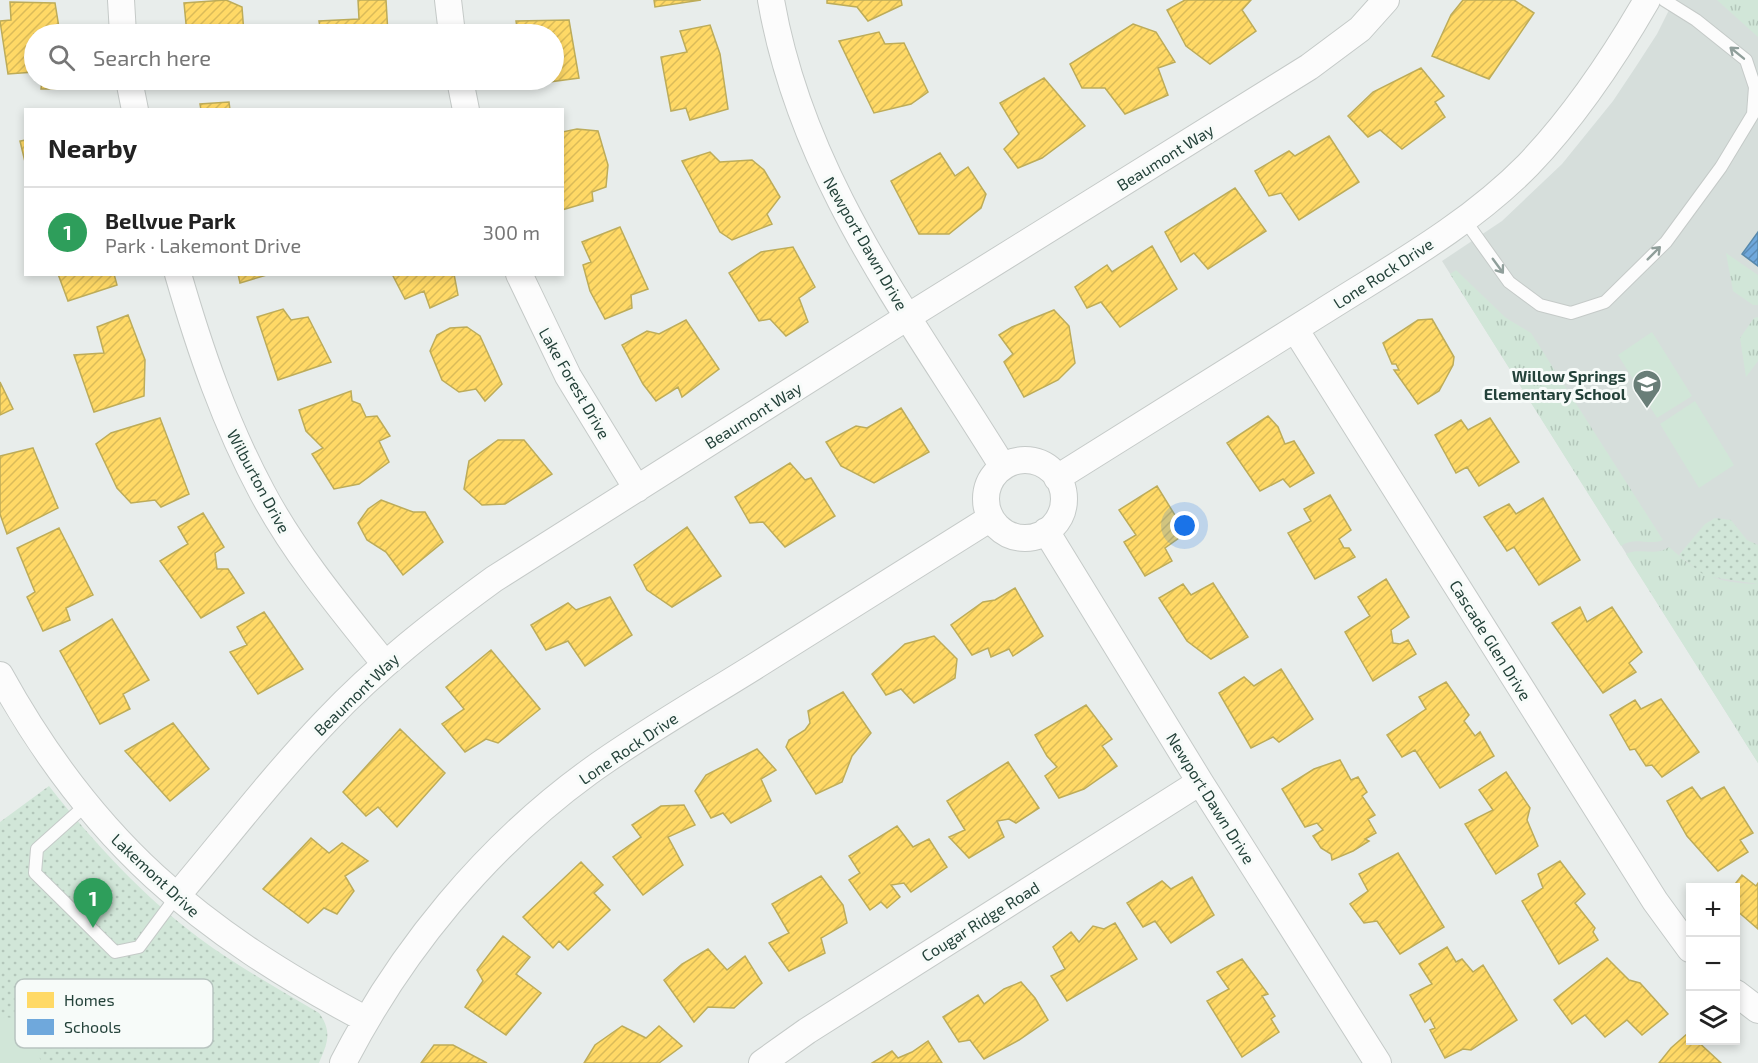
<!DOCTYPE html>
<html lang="en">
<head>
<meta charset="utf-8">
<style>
	:root { --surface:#fff; --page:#f6f6f6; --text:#222; --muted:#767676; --line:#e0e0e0; --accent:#111827 }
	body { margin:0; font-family:"Exo 2",sans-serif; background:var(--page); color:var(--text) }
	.controls { position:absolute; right:18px; bottom:18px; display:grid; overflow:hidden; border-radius:0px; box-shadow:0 3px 9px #0003 }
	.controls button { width:54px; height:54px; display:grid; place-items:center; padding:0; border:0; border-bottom:2px solid var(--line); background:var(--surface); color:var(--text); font:30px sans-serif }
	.you { position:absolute; left:1185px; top:526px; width:21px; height:21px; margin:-15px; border:4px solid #fff; border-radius:50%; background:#1a73e8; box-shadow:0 0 0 9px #1a73e833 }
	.badge { display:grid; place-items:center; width:39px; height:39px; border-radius:50%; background:var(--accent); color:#fff; font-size:20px; font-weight:700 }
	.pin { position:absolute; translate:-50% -50px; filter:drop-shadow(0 2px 3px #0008) }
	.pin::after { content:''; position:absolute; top:32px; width:21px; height:18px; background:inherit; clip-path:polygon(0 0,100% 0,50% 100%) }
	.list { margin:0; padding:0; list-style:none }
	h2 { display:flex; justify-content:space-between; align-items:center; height:78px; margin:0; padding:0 24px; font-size:26px }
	h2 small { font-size:20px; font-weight:400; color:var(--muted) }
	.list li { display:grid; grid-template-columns:39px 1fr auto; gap:18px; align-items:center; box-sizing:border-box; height:90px; padding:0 24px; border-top:2px solid var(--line) }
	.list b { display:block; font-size:22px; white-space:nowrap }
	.list p { margin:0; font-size:20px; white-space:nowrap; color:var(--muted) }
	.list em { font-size:20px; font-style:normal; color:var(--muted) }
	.icon { flex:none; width:33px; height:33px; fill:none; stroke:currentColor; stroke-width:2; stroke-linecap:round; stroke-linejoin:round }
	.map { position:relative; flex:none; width:1758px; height:1063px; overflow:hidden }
	.search { position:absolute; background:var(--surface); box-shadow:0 3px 9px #0003; left:24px; top:24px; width:540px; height:66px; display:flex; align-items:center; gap:15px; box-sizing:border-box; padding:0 21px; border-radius:33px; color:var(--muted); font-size:22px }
	.panel { position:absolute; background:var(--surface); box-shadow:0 3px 9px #0003; left:24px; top:108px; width:540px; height:168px; border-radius:0px }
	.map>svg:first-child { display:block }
	.built { fill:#d6dedb }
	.grass { fill:url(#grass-tufts) }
	.park { fill:url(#park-dots) }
	.pitch { fill:#d1e6d8 }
	.homes { fill:url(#homes-hatch); stroke:#bdac59; stroke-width:1.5 }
	.schools { fill:url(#schools-hatch); stroke:#5889ab; stroke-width:1.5 }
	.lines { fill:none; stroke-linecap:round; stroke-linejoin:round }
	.lane-casing { stroke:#c5cac8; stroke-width:14 }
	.street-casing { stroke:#c5cac8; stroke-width:28 }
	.lane { stroke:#fcfcfc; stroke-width:12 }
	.street { stroke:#fcfcfc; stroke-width:26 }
	.oneway { stroke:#909f9b }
	.labels { text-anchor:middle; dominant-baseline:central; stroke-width:6; stroke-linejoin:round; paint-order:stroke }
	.street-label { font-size:16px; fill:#24423a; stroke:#f7fbf9 }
	.poi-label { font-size:16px; font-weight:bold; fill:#24423a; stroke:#f7fbf9; text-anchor:end }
	.key { fill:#f7fbf9; stroke:#b8c4c0; stroke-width:1.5 }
	.key-label { font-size:16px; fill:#24423a }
</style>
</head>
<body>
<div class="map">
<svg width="1758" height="1063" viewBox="0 0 1758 1063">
	<defs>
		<pattern id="grass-tufts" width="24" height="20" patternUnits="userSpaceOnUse" patternTransform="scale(1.5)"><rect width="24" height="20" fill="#d1e6d8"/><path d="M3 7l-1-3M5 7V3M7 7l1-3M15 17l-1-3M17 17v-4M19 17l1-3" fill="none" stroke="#b3c6ba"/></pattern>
		<pattern id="park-dots" width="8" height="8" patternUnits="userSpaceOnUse" patternTransform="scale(1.5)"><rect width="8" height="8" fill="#d1e6d8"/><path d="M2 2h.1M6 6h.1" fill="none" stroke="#b3c6ba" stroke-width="1.8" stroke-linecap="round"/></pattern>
		<pattern id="homes-hatch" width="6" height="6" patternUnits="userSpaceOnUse" patternTransform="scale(1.5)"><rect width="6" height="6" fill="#ffd966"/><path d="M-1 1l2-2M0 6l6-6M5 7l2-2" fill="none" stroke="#dabb59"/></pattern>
		<pattern id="schools-hatch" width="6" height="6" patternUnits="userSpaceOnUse" patternTransform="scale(1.5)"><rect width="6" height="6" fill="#6fa8dc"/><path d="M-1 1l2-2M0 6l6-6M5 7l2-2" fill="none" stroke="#5b8ab3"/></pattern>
	</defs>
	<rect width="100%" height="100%" fill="#e8edeb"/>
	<path class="built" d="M 1674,0 L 1758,0 L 1758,763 L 1442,261 L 1502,221 L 1562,164 L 1613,101 L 1635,68 L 1657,34 Z"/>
	<path class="grass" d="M 1717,0 L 1758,0 L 1758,37 Z
		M 1726,253 L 1758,275 L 1758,305 L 1753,305 L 1733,291 Z
		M 1456,270 L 1506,318 L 1531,333 L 1663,540 C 1648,546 1635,536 1621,546 L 1450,274 Z
		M 1758,317 L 1758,361 L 1746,377 L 1740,338 L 1754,318 Z
		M 1669,547 C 1701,575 1714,583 1758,584 L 1758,763 L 1626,554 C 1641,547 1654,557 1669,547 Z"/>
	<path class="park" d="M 1715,518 L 1731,520 L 1747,540 L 1758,545 L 1758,584 L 1705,576 L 1679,555 L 1705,524 Z
		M 49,786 C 94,843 142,895 199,938 C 237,966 279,989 319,1013 C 333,1032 327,1044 319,1063 L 0,1063 L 0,822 Z"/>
	<path class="pitch" d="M 1652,332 L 1692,396 L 1657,418 L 1618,355 Z
		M 1695,401 L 1734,465 L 1699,488 L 1660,424 Z
		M 0,1017 L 30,1019 L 41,1063 L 0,1063 Z"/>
	<path class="homes" d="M 226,0 L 242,7 L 244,34 L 187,34 L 184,3 Z
		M 358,0 L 386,0 L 388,34 L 321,34 L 319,21 L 359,19 Z
		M 654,0 L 701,0 L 655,7 Z
		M 827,0 L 901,0 L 902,5 L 868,21 L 857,7 L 827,3 Z
		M 1185,0 L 1251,0 L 1242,10 L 1256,31 L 1210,64 L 1186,46 L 1167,10 Z
		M 1463,0 L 1514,0 L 1534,13 L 1489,79 L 1432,56 L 1451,15 Z
		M 10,2 L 55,3 L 60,34 L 34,34 L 34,72 L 8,74 L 0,21 L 11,20 Z
		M 569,20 L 579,78 L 527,85 L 526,80 L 554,80 L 554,34 L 518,34 L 516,21 Z
		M 1133,24 L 1156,32 L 1175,62 L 1158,68 L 1168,95 L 1125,114 L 1105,88 L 1082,88 L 1070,64 Z
		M 710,25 L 720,54 L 728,109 L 690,120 L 686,108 L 671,111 L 661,57 L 687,52 L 680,31 Z
		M 879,32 L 885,44 L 904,43 L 928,92 L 911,104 L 874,113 L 839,41 Z
		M 1421,68 L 1444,96 L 1435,102 L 1445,117 L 1402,149 L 1380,130 L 1368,137 L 1348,116 L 1373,92 Z
		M 1044,78 L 1085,126 L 1042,158 L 1018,168 L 1004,149 L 1019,134 L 1000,103 Z
		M 42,80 L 66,80 L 67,89 L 41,89 Z
		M 327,80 L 364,80 L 328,83 Z
		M 229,102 L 230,110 L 201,110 L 200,104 Z
		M 577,129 L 598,131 L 608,165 L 606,187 L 592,192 L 593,201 L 562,210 L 562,132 Z
		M 1329,136 L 1359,182 L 1299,220 L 1281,193 L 1269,196 L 1255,171 L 1289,151 L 1295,156 Z
		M 26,140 L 26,166 L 20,141 Z
		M 710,152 L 720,162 L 752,160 L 764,170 L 780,197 L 767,214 L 772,224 L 732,240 L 720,232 L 682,161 Z
		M 940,153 L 955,176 L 968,167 L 986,194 L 981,208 L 949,234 L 919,234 L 891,181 Z
		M 1235,188 L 1266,231 L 1208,269 L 1194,253 L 1181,262 L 1165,232 Z
		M 620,227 L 648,289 L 631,295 L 632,308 L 605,319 L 590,291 L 583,265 L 591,262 L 582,242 Z
		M 1152,246 L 1177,289 L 1120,327 L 1101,302 L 1087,308 L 1075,287 L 1107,265 L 1112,272 Z
		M 793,247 L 815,287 L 799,298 L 808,322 L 786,336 L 770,319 L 759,321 L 729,273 L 761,252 Z
		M 58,274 L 114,274 L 117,285 L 68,301 Z
		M 238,274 L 270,274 L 240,283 Z
		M 392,274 L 454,274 L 458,295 L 430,308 L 424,291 L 405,299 Z
		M 283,309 L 291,320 L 308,317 L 331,362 L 278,380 L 257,317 Z
		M 1054,310 L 1069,326 L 1075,363 L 1058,380 L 1024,397 L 1004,362 L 1013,354 L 999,335 L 1012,327 Z
		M 128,315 L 145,360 L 144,396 L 94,412 L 74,355 L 104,353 L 97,327 Z
		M 1432,319 L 1454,357 L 1453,365 L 1439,391 L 1418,404 L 1394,370 L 1399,370 L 1396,364 L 1392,364 L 1383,343 L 1418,320 Z
		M 686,320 L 719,369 L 682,397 L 678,387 L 656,401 L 643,384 L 622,345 L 647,331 L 659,334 Z
		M 467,327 L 480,336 L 502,384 L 485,401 L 476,389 L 459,392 L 442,380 L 430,351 L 437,335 L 450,328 Z
		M 0,382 L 13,409 L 0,415 Z
		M 351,391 L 352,401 L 360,404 L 366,417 L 377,416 L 390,436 L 379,441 L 389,462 L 359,484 L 334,489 L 312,454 L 323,448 L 306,431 L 299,410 Z
		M 901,408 L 929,452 L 874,483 L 841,466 L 826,442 L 856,426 L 867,428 Z
		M 1268,416 L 1278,427 L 1285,444 L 1294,441 L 1314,473 L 1290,487 L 1283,479 L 1260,491 L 1227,443 Z
		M 160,418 L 189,494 L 161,507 L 155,500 L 131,503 L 117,488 L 96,444 L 111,433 Z
		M 1490,418 L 1519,462 L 1479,486 L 1467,467 L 1456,473 L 1435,435 L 1461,420 L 1468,430 Z
		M 498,440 L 524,440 L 552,474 L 505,504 L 482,505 L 464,489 L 469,461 Z
		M 33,448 L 58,508 L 7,534 L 0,514 L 0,456 Z
		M 790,463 L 805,480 L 811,478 L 835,516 L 785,547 L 763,522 L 750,523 L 735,497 Z
		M 1157,486 L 1186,533 L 1165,548 L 1172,561 L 1145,576 L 1124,542 L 1136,535 L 1119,510 Z
		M 1330,495 L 1351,530 L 1339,539 L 1344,548 L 1349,548 L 1355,557 L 1315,579 L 1288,533 L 1311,521 L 1304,509 Z
		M 1543,498 L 1580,560 L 1539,585 L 1514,547 L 1507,551 L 1484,517 L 1509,504 L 1516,514 Z
		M 381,500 L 413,512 L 425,512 L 443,542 L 403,575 L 386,552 L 367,540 L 358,523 L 368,509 Z
		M 203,513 L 224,547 L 215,553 L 217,569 L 228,569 L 244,593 L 201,618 L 160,561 L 188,544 L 178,527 Z
		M 687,527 L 721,576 L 672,607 L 647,590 L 634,565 Z
		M 59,528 L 93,595 L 66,608 L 70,620 L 43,631 L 27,597 L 35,592 L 17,548 Z
		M 1386,579 L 1409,617 L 1391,630 L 1393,643 L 1400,644 L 1408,640 L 1416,654 L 1373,681 L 1345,632 L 1370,616 L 1358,597 Z
		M 1213,583 L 1248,637 L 1211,659 L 1187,641 L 1159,598 L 1183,584 L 1191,595 Z
		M 1015,588 L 1043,636 L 1013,656 L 1009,649 L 991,657 L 988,648 L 972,655 L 951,625 L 983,602 L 995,600 Z
		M 610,597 L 632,635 L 585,666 L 568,641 L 546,650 L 531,625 L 568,603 L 576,610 Z
		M 1580,607 L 1587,622 L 1612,607 L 1642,652 L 1629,663 L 1636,672 L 1603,693 L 1552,623 Z
		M 264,612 L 303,669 L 258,694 L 230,652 L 247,645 L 237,627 Z
		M 112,619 L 149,680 L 123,694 L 130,709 L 100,724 L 60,651 Z
		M 934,636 L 957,659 L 955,678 L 914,703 L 901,689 L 886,695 L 872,674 L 905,644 Z
		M 491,650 L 540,709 L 498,743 L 486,739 L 465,752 L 442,724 L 464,709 L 446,687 Z
		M 1281,669 L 1313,719 L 1279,742 L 1273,737 L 1251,748 L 1219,693 L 1244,677 L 1254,686 Z
		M 1446,682 L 1469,715 L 1464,721 L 1475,736 L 1480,732 L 1494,756 L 1440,788 L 1415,750 L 1402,757 L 1387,735 L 1426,709 L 1419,697 Z
		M 843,692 L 871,733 L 852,756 L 842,782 L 816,794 L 786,747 L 789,740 L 805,730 L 810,723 L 808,711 Z
		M 1661,699 L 1699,752 L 1662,777 L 1652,765 L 1646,766 L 1635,749 L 1630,750 L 1610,715 L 1635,700 L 1641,709 Z
		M 1086,705 L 1112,739 L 1102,746 L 1117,766 L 1084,789 L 1059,798 L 1045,776 L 1057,767 L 1047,756 L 1035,735 Z
		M 173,723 L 209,769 L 170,801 L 125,751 Z
		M 400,729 L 445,773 L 397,827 L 378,807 L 366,816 L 343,792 Z
		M 757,749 L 776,770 L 761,779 L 771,801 L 731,823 L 723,813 L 711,818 L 695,791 L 706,775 Z
		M 1340,760 L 1351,780 L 1358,777 L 1367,792 L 1362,796 L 1375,815 L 1368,819 L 1376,833 L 1365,839 L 1369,841 L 1353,851 L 1332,860 L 1331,854 L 1321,848 L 1313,836 L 1323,830 L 1317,823 L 1305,827 L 1282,789 L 1314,769 Z
		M 1008,762 L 1039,808 L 1016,823 L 1009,819 L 997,821 L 1004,837 L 969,858 L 949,837 L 965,830 L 947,801 Z
		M 1506,772 L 1530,808 L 1527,820 L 1538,846 L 1496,874 L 1465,824 L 1493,810 L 1479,790 Z
		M 1692,787 L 1701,799 L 1724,787 L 1753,833 L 1740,840 L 1748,852 L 1718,871 L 1687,836 L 1667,801 Z
		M 684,805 L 695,825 L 668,837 L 683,865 L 643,895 L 613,857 L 641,837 L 632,825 L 661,806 Z
		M 897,826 L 913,847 L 929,839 L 947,867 L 911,892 L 904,883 L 891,885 L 900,897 L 887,908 L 881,902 L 870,910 L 849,880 L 860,873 L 849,856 Z
		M 311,838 L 329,853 L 342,843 L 368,861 L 345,876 L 354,891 L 337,914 L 324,908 L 308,923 L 263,889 Z
		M 1398,853 L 1444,927 L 1400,954 L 1377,921 L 1364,923 L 1350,904 L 1368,891 L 1359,874 Z
		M 1560,861 L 1585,894 L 1575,903 L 1595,928 L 1593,932 L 1598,940 L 1559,964 L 1522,901 L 1543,888 L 1538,874 Z
		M 581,862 L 603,885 L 594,893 L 610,910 L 568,950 L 559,941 L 553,948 L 523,917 Z
		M 1742,875 L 1756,886 L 1758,883 L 1758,929 L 1736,910 L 1736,888 L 1732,888 Z
		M 821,876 L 843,905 L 847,923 L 821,938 L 825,953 L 789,971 L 769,943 L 789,933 L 772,904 Z
		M 1192,877 L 1214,915 L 1171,943 L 1155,921 L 1143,927 L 1127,903 L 1162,881 L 1171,889 Z
		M 1115,923 L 1137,959 L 1067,1001 L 1051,976 L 1065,969 L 1053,947 L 1071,932 L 1079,942 L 1093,926 L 1104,929 Z
		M 503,936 L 530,957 L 516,974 L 541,993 L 506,1035 L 465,1007 L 483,981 L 477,970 Z
		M 1447,947 L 1456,962 L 1462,959 L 1473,972 L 1483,965 L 1517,1020 L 1471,1050 L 1463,1049 L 1445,1058 L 1430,1030 L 1435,1028 L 1430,1018 L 1425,1022 L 1410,995 L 1432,984 L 1419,964 Z
		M 708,949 L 727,970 L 745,956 L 762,983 L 734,1008 L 708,1007 L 694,1022 L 664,980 L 682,964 Z
		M 1607,958 L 1629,980 L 1640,983 L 1668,1014 L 1642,1035 L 1627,1020 L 1605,1037 L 1585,1015 L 1572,1024 L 1554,1000 Z
		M 1242,959 L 1268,994 L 1262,996 L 1275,1016 L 1271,1019 L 1279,1032 L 1242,1057 L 1207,1001 L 1229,989 L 1217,972 Z
		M 1021,982 L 1035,998 L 1048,1020 L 1019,1040 L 984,1059 L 970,1040 L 959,1042 L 943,1017 L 978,995 L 984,1004 L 1004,989 Z
		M 622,1026 L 646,1038 L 659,1026 L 682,1046 L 659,1063 L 584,1063 L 595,1045 Z
		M 1688,1033 L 1690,1040 L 1696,1040 L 1721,1063 L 1659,1063 L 1671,1048 Z
		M 928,1041 L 942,1063 L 872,1063 L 892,1051 L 898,1058 L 912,1052 Z
		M 434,1045 L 453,1045 L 487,1063 L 421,1063 Z"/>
	<path class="schools" d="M 1758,232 L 1758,266 L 1742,254 Z"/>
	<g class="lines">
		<g class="lane-casing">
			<path id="lane" d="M 1464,219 L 1509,282 L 1540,305 L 1571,313 L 1605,302 L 1666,242 L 1721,167 L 1753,114 L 1755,87 L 1746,60 L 1696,20 L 1664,0
				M 86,805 L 37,849 L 35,873 L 115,952 L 139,947 L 176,897"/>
		</g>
		<g class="street-casing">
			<path id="street" d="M 121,0 L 123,34
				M 448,0 L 452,34
				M 771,0 C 802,179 910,316 1003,467
				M 129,80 L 135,110
				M 460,80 L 466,110
				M 178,274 C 200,350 225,423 262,492 C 295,554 341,609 385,664
				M 519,274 L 568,376 L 637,489
				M 1295,329 L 1655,901 L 1690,949
				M986 499a39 39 0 1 1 78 0a39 39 0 1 1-78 0Z
				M 1057,478 C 1146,422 1234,367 1322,312 C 1393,267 1469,225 1528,165 C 1575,116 1613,59 1647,0
				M 1046,531 L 1200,782 L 1378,1063
				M 0,675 C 92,842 199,931 365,1019
				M 176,897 C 226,838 273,776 327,720 C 377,667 435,622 494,579 L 909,316 L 1309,67 L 1360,29 L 1386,0
				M 1736,993 L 1758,1010
				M 343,1063 C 401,950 486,847 589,772 C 643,733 701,700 757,665 C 835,616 913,567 991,518
				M 762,1063 L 807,1031 L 1200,782"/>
		</g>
		<use href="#lane" class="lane"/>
		<use href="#street" class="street"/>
	</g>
	<defs><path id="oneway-shaft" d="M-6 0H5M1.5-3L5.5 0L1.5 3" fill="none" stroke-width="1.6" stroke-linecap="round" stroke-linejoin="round" transform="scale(1.5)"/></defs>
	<g class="oneway">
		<use href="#oneway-shaft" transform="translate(1737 53) rotate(-141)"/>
		<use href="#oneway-shaft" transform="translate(1654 253) rotate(-45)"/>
		<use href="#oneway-shaft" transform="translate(1498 266) rotate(54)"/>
	</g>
	<defs>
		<g id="school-pin" transform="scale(1.5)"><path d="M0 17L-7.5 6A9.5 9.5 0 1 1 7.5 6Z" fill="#697e78" stroke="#f7fbf9"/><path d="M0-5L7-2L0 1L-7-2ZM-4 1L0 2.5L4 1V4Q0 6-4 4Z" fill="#fff"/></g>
	</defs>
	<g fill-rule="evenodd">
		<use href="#school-pin" x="1647" y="384"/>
	</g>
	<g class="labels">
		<g class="street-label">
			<text transform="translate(1165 157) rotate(-32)">Beaumont Way</text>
			<text transform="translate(866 243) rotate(60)">Newport Dawn Drive</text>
			<text transform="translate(1383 273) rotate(-33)">Lone Rock Drive</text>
			<text transform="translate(575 383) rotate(60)">Lake Forest Drive</text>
			<text transform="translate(753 415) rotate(-32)">Beaumont Way</text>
			<text transform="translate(259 481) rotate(62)">Wilburton Drive</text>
			<text transform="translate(1491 640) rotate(58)">Cascade Glen Drive</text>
			<text transform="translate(356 694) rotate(-44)">Beaumont Way</text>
			<text transform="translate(628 748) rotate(-34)">Lone Rock Drive</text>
			<text transform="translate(1211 798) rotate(58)">Newport Dawn Drive</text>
			<text transform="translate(156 875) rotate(43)">Lakemont Drive</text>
			<text transform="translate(980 921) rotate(-32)">Cougar Ridge Road</text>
		</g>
		<g class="poi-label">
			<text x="1626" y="375">Willow Springs<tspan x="1626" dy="18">Elementary School</tspan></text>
		</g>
	</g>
	<rect x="15" y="979" width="198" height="69" rx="9" class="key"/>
	<rect x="27" y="992" width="27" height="16" fill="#ffd966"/>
	<rect x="27" y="1019" width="27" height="16" fill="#6fa8dc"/>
	<g class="key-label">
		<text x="64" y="1006">Homes</text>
		<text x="64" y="1033">Schools</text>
	</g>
</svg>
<div class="controls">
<button>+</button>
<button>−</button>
<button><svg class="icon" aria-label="layers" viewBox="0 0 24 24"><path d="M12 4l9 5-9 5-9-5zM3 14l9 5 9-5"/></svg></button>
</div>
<div class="you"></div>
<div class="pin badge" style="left:93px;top:928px;background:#2e9e5b">1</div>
<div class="search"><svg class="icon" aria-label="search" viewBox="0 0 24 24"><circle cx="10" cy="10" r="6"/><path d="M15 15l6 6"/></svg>Search here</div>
<section class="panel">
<h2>Nearby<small></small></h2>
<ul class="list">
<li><span class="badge" style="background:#2e9e5b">1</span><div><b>Bellvue Park</b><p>Park · Lakemont Drive</p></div><em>300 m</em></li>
</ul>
</section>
</div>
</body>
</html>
